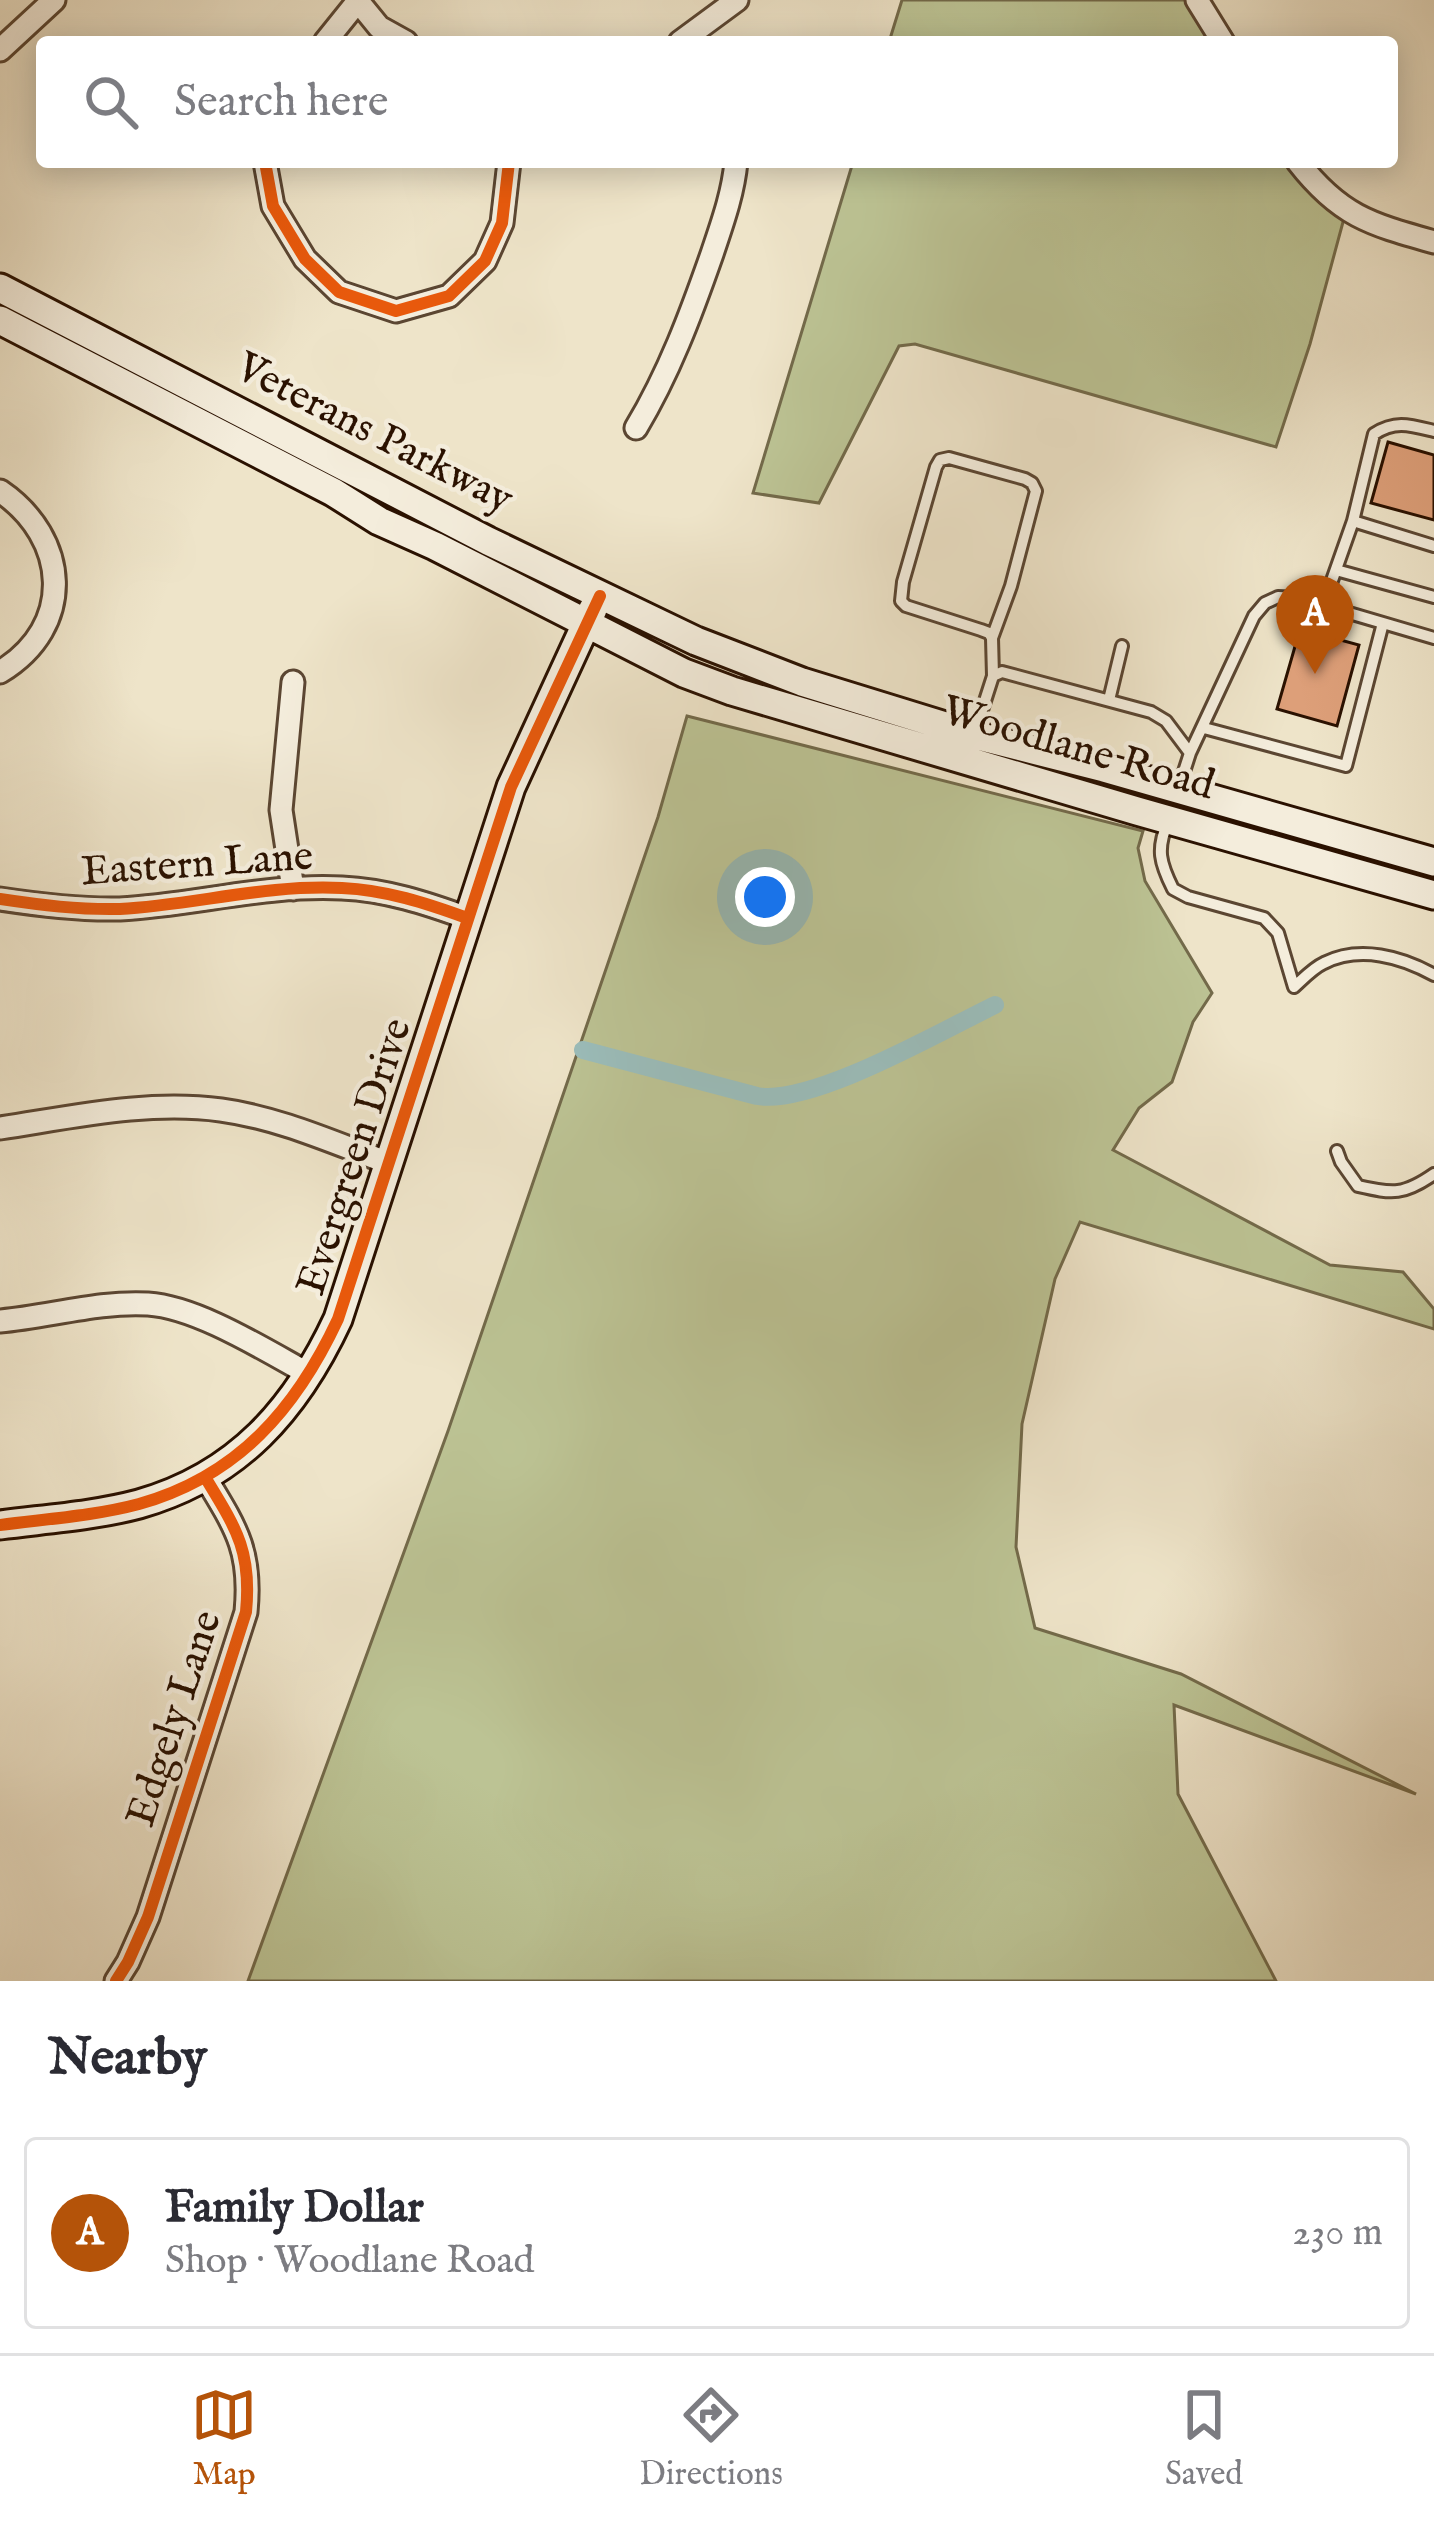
<!DOCTYPE html>
<html lang="en">
<head>
<meta charset="utf-8">
<style>
	:root { --surface:#fff; --page:#f7f7f7; --text:#2b2b33; --muted:#7c7c81; --line:#e1e1e2; --accent:#b45309 }
	body { margin:0; font-family:"IM FELL English",serif; background:var(--page); color:var(--text) }
	.you { position:absolute; left:765px; top:897px; width:42px; height:42px; margin:-30px; border:9px solid #fff; border-radius:50%; background:#1a73e8; box-shadow:0 0 0 18px #1a73e833 }
	.badge { display:grid; place-items:center; width:78px; height:78px; border-radius:50%; background:var(--accent); color:#fff; font-size:39px; font-weight:700 }
	.pin { position:absolute; translate:-50% -99px; filter:drop-shadow(0 3px 6px #0008) }
	.pin::after { content:''; position:absolute; top:63px; width:42px; height:36px; background:inherit; clip-path:polygon(0 0,100% 0,50% 100%) }
	.list { margin:0; padding:0; list-style:none }
	h2 { display:flex; justify-content:space-between; align-items:center; height:156px; margin:0; padding:0 48px; font-size:51px }
	h2 small { font-size:39px; font-weight:400; color:var(--muted) }
	.list li { display:grid; grid-template-columns:78px 1fr auto; gap:36px; align-items:center; box-sizing:border-box; height:192px; margin:0 24px 24px; padding:0 24px; border:3px solid var(--line); border-radius:12px }
	.list b { display:block; font-size:45px; white-space:nowrap }
	.list p { margin:0; font-size:39px; white-space:nowrap; color:var(--muted) }
	.list em { font-size:39px; font-style:normal; color:var(--muted) }
	.icon { flex:none; width:66px; height:66px; fill:none; stroke:currentColor; stroke-width:2; stroke-linecap:round; stroke-linejoin:round }
	.map { position:relative; flex:none; width:1434px; height:1981px; overflow:hidden }
	.search { position:absolute; background:var(--surface); box-shadow:0 6px 30px #0003; left:36px; right:36px; top:36px; height:132px; display:flex; align-items:center; gap:30px; box-sizing:border-box; padding:0 42px; border-radius:12px; color:var(--muted); font-size:45px }
	.sheet { height:372px; background:var(--surface) }
	nav { display:flex; justify-content:space-around; align-items:center; box-sizing:border-box; height:168px; border-top:3px solid var(--line); background:var(--surface); font-size:33px; color:var(--muted) }
	nav a { display:grid; justify-items:center; gap:6px }
	nav .on { color:var(--accent) }
	.map>svg:first-child { display:block }
	.green { fill:#bcc394; stroke:#736a4a; stroke-width:3 }
	.lines { fill:none; stroke-linecap:round; stroke-linejoin:round }
	.canal { stroke:#9bbebc; stroke-width:18 }
	.building { fill:#dd9f79; stroke:#2a1100; stroke-width:3 }
	.lane-casing { stroke:#5b4632; stroke-width:16 }
	.street-casing { stroke:#5b4632; stroke-width:27 }
	.secondary-casing { stroke:#2a1100; stroke-width:33 }
	.lane { stroke:#f4eddc; stroke-width:10 }
	.street { stroke:#f4eddc; stroke-width:21 }
	.secondary { stroke:#f4eddc; stroke-width:27 }
	.cycleway-casing { stroke:#f4eddc; stroke-width:20 }
	.cycleway { stroke:#e8590c; stroke-width:12 }
	.labels { text-anchor:middle; dominant-baseline:central; stroke-width:9; stroke-linejoin:round; paint-order:stroke }
	.street-label { font-size:42px; fill:#2a1100; stroke:#f4eddc }
</style>
</head>
<body>
<div class="map">
<svg width="1434" height="1981" viewBox="0 0 1434 1981">
	<rect width="100%" height="100%" fill="#eee4c9"/>
	<filter id="stains"><feTurbulence type="fractalNoise" baseFrequency=".00167" numOctaves="4"/><feColorMatrix values="0 0 0 0 .2 0 0 0 0 .09 0 0 0 0 .02 0 0 0 .5 -.17"/></filter>
	<radialGradient id="worn" r=".72"><stop offset=".6" stop-color="#630" stop-opacity="0"/><stop offset="1" stop-color="#630" stop-opacity=".3"/></radialGradient>
	<path class="green" d="M 902,0 L 1209,0 L 1237,42 L 889,42 Z
		M 853,162 L 1314,162 L 1346,211 L 1310,344 L 1276,447 L 915,344 L 899,346 L 819,503 L 753,493 Z
		M 687,716 L 1143,831 L 1138,848 L 1145,881 L 1212,993 L 1193,1022 L 1172,1082 L 1139,1108 L 1113,1150 L 1330,1265 L 1403,1272 L 1434,1309 L 1434,1329 L 1080,1222 L 1055,1279 L 1022,1424 L 1016,1547 L 1035,1628 L 1181,1674 L 1416,1794 L 1174,1705 L 1178,1794 L 1276,1981 L 248,1981 L 448,1431 L 658,817 Z"/>
	<g class="lines">
		<path class="canal" d="M 583,1050 L 757,1096 C 812,1106 941,1031 995,1005"/>
	</g>
	<path class="building" d="M 1388,442 L 1434,455 L 1434,520 L 1371,503 Z
		M 1300,629 L 1359,645 L 1337,726 L 1277,709 Z"/>
	<g class="lines">
		<g class="lane-casing">
			<path id="lane" d="M 1353,521 L 1434,546
				M 1336,570 L 1434,597
				M 1323,606 L 1353,521 L 1374,434 C 1395,420 1410,425 1434,431
				M 992,638 L 989,633 L 981,630 L 906,606 L 901,601 L 903,582 L 936,467 L 940,460 L 949,458 L 1025,479 L 1032,483 L 1036,491 L 1011,586 L 992,638 L 993,676
				M 1109,700 L 1122,646
				M 1204,728 L 1346,766 L 1383,623
				M 975,732 L 993,676 L 1002,672 L 1151,712 L 1166,721 L 1190,753
				M 1179,787 L 1190,753 L 1254,616 L 1265,603 L 1278,597 L 1298,598 L 1434,638
				M 1168,822 C 1156,849 1160,863 1173,889 L 1188,897 L 1264,918 L 1278,933 L 1294,987 C 1303,979 1313,968 1324,963 C 1360,945 1402,957 1434,975
				M 1337,1151 L 1341,1162 L 1358,1186 C 1393,1194 1404,1195 1434,1174"/>
		</g>
		<g class="street-casing">
			<path id="street" d="M 357,0 L 379,27 L 406,42
				M 1197,0 L 1223,42
				M 325,42 L 358,1
				M 680,42 L 737,0
				M 0,50 L 54,0
				M 265,162 L 273,206 L 305,259 L 339,292 L 396,311 L 449,296 L 485,261 L 502,223 L 509,162
				M 1298,162 C 1340,216 1370,224 1434,242
				M 636,428 C 669,373 691,314 712,254 C 722,224 733,194 736,162
				M 0,491 C 69,538 76,626 0,672
				M 293,682 L 281,810 L 293,889
				M 0,899 C 40,905 79,910 120,909 C 194,905 267,884 342,888 C 386,890 426,903 467,918
				M 0,1128 C 73,1117 148,1100 221,1110 C 280,1118 334,1143 389,1163
				M 0,1321 C 48,1317 99,1301 148,1304 C 197,1307 265,1350 309,1374
				M 116,1981 L 128,1962 L 148,1917 L 246,1612 C 252,1551 236,1528 205,1477"/>
		</g>
		<g class="secondary-casing">
			<path id="secondary" d="M 0,288 L 488,541 L 696,641 L 802,682 L 974,735 L 1104,768 L 1434,862
				M 0,320 L 333,492 L 379,521 L 435,546 L 684,673 L 732,691 L 1137,811 L 1434,895
				M 0,1525 C 46,1519 94,1516 139,1504 C 238,1476 296,1409 338,1319 L 511,787 L 593,609"/>
		</g>
		<use href="#lane" class="lane"/>
		<use href="#street" class="street"/>
		<use href="#secondary" class="secondary"/>
		<g class="cycleway-casing">
			<path id="cycleway" d="M 265,162 L 273,206 L 305,259 L 339,292 L 396,311 L 449,296 L 485,261 L 502,223 L 509,162
				M 0,899 C 40,905 79,910 120,909 C 194,905 267,884 342,888 C 386,890 426,903 467,918
				M 0,1525 C 46,1519 94,1516 139,1504 C 238,1476 296,1409 338,1319 L 511,787 L 600,596
				M 116,1981 L 128,1962 L 148,1917 L 246,1612 C 252,1551 236,1528 205,1477"/>
		</g>
		<use href="#cycleway" class="cycleway"/>
	</g>
	<g class="labels">
		<g class="street-label">
			<text transform="translate(374 434) rotate(27)">Veterans Parkway</text>
			<text transform="translate(1078 749) rotate(16)">Woodlane Road</text>
			<text transform="translate(197 865) rotate(-4)">Eastern Lane</text>
			<text transform="translate(355 1157) rotate(-72)">Evergreen Drive</text>
			<text transform="translate(175 1719) rotate(-72)">Edgely Lane</text>
		</g>
	</g>
	<rect width="100%" height="100%" filter="url(#stains)"/>
	<rect width="100%" height="100%" fill="url(#worn)"/>
</svg>
<div class="you"></div>
<div class="pin badge" style="left:1315px;top:674px">A</div>
<div class="search"><svg class="icon" aria-label="search" viewBox="0 0 24 24"><circle cx="10" cy="10" r="6"/><path d="M15 15l6 6"/></svg>Search here</div>
</div>
<section class="sheet">
<h2>Nearby<small></small></h2>
<ul class="list">
<li><span class="badge">A</span><div><b>Family Dollar</b><p>Shop · Woodlane Road</p></div><em>230 m</em></li>
</ul>
</section>
<nav>
<a class="on"><svg class="icon" aria-label="map" viewBox="0 0 24 24"><path d="M3 6l6-2 6 2 6-2v14l-6 2-6-2-6 2zM9 4v14M15 6v14"/></svg>Map</a>
<a><svg class="icon" aria-label="directions" viewBox="0 0 24 24"><path d="M12 3l9 9-9 9-9-9zM9 14v-3h6M13 9l2 2-2 2"/></svg>Directions</a>
<a><svg class="icon" aria-label="saved" viewBox="0 0 24 24"><path d="M7 4h10v16l-5-4-5 4z"/></svg>Saved</a>
</nav>
</body>
</html>
